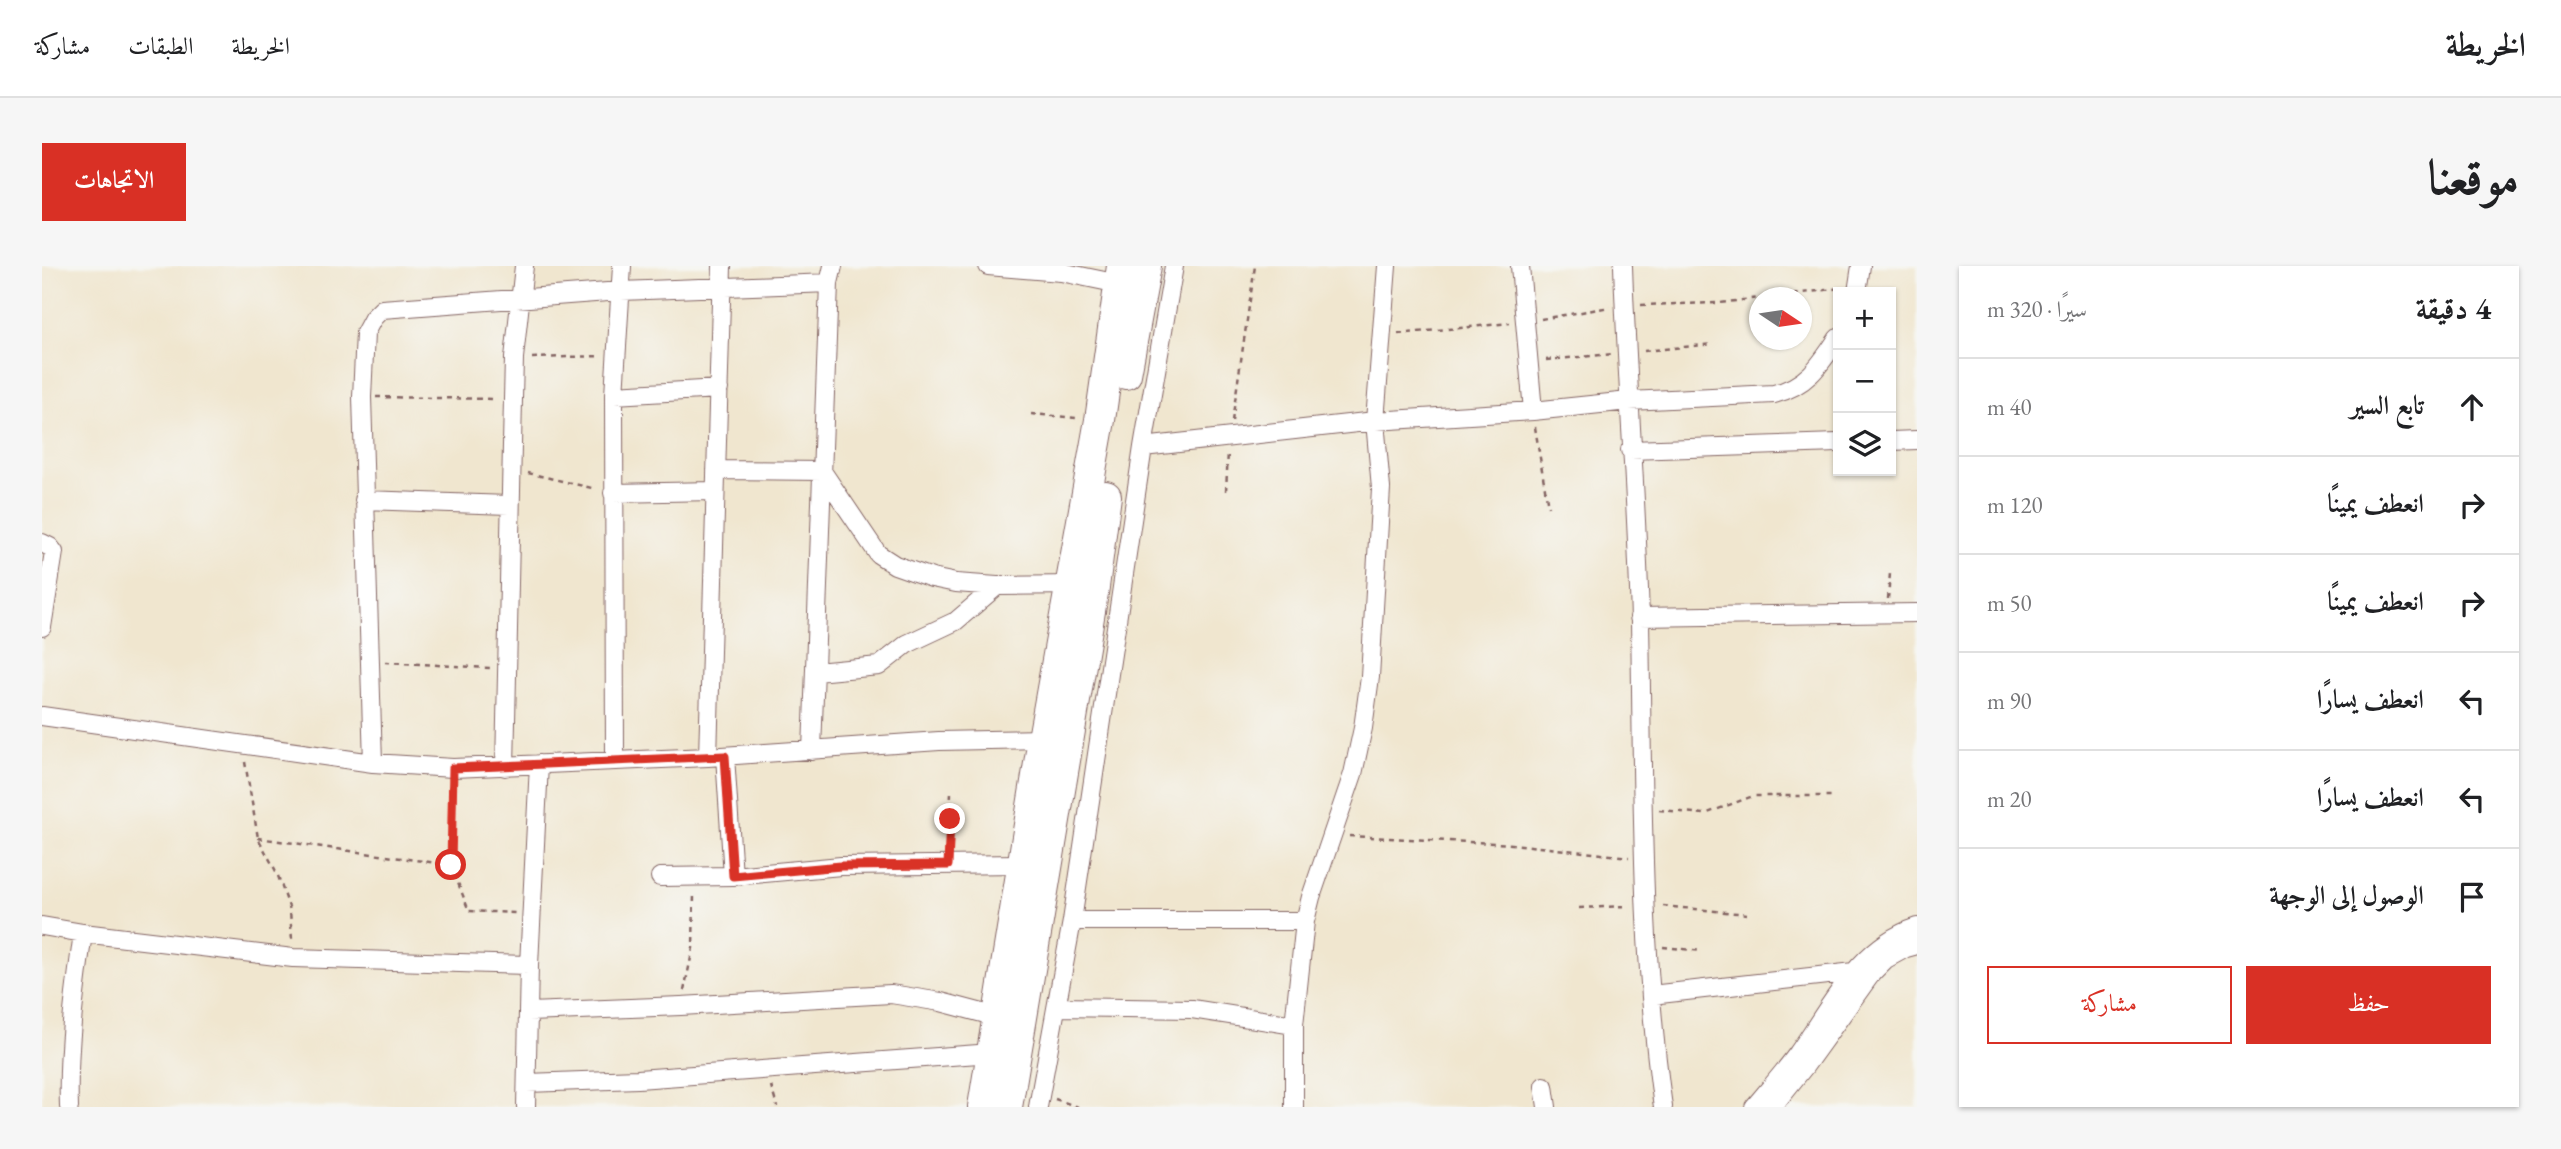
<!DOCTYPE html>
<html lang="ar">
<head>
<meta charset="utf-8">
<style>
	:root { --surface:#fff; --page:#f6f6f6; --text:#202124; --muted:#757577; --line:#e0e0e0; --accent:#d93025 }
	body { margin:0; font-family:"EB Garamond",Amiri,serif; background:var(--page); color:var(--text); direction:rtl }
	.controls { position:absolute; right:21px; top:21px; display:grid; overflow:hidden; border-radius:0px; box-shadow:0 2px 5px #0004 }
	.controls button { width:63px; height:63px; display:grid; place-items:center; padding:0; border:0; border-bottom:2px solid var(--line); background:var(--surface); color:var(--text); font:35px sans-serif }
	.compass { position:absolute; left:1707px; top:21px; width:63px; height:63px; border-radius:50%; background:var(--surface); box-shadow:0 2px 5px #0004; rotate:103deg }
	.stop { position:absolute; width:21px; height:21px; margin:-16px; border:5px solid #d93025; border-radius:50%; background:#fff }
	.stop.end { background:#d93025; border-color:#fff; box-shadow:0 2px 7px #0008 }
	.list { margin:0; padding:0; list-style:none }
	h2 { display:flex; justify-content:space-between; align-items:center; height:91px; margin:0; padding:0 28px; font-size:30px }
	h2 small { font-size:23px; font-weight:400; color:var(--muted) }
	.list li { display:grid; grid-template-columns:46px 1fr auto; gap:21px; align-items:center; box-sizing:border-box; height:98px; padding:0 28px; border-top:2px solid var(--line) }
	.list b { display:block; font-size:26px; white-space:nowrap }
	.list em { font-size:23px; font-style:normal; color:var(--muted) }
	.actions { display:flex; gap:14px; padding:21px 28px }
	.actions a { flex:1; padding:16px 0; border:2px solid var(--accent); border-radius:0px; text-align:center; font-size:24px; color:var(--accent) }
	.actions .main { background:var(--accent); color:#fff }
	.icon { flex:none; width:38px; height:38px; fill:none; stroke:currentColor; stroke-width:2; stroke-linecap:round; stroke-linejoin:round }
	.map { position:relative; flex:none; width:1875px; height:841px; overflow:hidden; direction:ltr; border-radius:0px }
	header { display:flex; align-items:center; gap:42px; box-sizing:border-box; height:98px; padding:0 35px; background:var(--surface); border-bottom:2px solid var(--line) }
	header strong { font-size:33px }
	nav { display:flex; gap:38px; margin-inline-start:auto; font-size:24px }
	.intro { display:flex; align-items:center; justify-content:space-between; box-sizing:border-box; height:168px; padding:0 42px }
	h1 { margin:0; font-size:49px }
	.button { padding:18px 32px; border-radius:0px; background:var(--accent); color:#fff; font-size:24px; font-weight:700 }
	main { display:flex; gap:42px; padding:0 42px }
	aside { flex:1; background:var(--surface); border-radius:0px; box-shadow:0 2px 5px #0004 }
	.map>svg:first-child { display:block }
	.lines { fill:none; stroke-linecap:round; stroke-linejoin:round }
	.minor-casing { stroke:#846564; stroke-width:20 }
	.trunk-casing { stroke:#846564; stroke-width:32 }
	.path { stroke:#846564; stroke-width:2.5; stroke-dasharray:5 5; stroke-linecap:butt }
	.minor { stroke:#fff; stroke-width:18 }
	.trunk { stroke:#fff; stroke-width:30 }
	.route { stroke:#d93025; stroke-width:9 }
</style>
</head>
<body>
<header>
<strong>الخريطة</strong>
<nav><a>الخريطة</a><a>الطبقات</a><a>مشاركة</a></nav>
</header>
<div class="intro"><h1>موقعنا</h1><a class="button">الاتجاهات</a></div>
<main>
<aside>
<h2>4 دقيقة<small>سيرًا · 320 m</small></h2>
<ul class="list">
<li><svg class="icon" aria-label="ahead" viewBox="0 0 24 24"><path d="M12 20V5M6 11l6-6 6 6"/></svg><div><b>تابع السير</b></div><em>40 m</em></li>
<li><svg class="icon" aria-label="right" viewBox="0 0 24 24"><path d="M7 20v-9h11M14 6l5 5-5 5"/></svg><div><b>انعطف يمينًا</b></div><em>120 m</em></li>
<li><svg class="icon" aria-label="right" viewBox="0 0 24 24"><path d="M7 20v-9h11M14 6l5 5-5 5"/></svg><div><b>انعطف يمينًا</b></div><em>50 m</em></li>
<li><svg class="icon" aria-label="left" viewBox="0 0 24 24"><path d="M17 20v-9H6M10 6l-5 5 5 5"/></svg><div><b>انعطف يسارًا</b></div><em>90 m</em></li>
<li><svg class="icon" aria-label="left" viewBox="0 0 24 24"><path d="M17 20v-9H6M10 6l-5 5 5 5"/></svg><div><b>انعطف يسارًا</b></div><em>20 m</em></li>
<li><svg class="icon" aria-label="arrive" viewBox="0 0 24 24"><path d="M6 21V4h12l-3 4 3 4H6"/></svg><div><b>الوصول إلى الوجهة</b></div></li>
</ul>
<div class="actions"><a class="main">حفظ</a><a>مشاركة</a></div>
</aside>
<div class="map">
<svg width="1875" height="841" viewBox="0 0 1875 841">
	<rect width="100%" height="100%" fill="#f6f6f2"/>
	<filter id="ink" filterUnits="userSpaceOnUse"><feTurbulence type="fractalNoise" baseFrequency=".0143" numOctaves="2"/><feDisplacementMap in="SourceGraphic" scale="14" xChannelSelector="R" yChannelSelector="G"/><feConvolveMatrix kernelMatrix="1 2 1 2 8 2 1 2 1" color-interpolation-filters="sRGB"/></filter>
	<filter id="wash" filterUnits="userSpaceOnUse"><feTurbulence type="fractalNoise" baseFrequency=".00686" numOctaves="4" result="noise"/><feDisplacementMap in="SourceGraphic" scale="28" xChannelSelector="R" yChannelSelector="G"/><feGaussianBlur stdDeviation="1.57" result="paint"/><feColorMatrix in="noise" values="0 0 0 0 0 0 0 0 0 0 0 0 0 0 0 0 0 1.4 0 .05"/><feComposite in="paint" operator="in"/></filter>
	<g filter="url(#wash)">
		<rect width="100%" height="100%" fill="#f0e6cf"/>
	</g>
	<g filter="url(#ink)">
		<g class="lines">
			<g class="minor-casing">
				<path id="minor" d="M 946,0 L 1019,6 L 1077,18
					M 1132,0 L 1101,181 L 1333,155 L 1491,145 L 1587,135 L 1732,128 C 1765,120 1778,99 1796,72
					M 1478,0 L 1491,145
					M 1581,0 C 1585,118 1595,236 1598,355 C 1601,516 1598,681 1621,841
					M 1815,26 L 1819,0
					M 572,129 L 677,123
					M 1849,175 L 1875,174
					M 1588,184 L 1796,177
					M 674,204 L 780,205 L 836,288 L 853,299 L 890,312 L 914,317 L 955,320 L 1036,319
					M 571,227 L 672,225
					M 322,234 L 467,239
					M 0,277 L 8,281 L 12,286 L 0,361
					M 1597,351 L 1875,347
					M 774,406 L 837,400 L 865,378 L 914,355 L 955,320
					M 0,450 L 331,497 L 411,502 L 666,491 L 897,475 L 1001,473
					M 770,485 L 787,17 L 791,0
					M 683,490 L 691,610
					M 666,491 L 680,0
					M 573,494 L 572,129 L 580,0
					M 331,497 L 320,131 L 323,67 L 331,52 L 340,43 L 579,25 L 787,17
					M 463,501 L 471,133 L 472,92 L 482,0
					M 618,611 L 691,610 L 799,600 L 981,598
					M 1030,655 L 1101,181
					M 0,660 L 41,667 L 251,692 L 487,699
					M 1609,729 L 1812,706 L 1830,707
					M 1015,741 L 1150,743 L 1252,759
					M 487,746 L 639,740 L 849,728 L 899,736 L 963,753
					M 485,817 L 596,813 L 950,787
					M 1502,820 L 1505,841
					M 27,841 C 25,782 33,725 41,667
					M 484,841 L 487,699 L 497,498
					M 996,841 L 1030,655 L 1263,655
					M 1252,841 L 1252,759 L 1263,655 L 1269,631 L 1311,508 L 1321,462 L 1328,411 L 1339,222 L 1333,155 L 1345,0
					M 1712,841 C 1727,823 1742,806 1756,787 C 1789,740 1817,680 1875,661
					M 1730,841 L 1763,800 L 1830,707 L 1844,693 L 1864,682 L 1875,679"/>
			</g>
			<g class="trunk-casing">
				<path id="trunk" d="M 1084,108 L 1104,0
					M 941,841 L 1001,473 L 1058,154 L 1080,0
					M 965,841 L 1052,321 L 1064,230"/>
			</g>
			<path class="path" d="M 1722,32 L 1799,22
				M 1599,39 L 1678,37 L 1717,32
				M 1499,53 L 1568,41
				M 1356,68 L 1468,57
				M 1602,85 L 1671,78
				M 490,92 L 560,90
				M 1504,94 L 1571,88
				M 334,131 L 454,133
				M 989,148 L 1035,152
				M 1190,155 L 1213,0
				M 1493,161 L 1506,241
				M 486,207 L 554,223
				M 1184,225 L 1186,186
				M 1846,333 L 1848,307
				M 343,396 L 448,402
				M 203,496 L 216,572 L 235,607 L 248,644 L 250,674
				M 411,519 L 409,599 L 427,645 L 473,647
				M 1617,544 L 1663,548 L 1711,530 L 1790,530
				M 1307,570 L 1470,578 L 1587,591
				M 216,572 L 409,599
				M 907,582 L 909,526
				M 1621,640 L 1705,648
				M 1537,642 L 1586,640
				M 1621,681 L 1660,685
				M 642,725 L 651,682 L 652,628
				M 729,820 L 735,841
				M 1013,833 L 1036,841"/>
			<use href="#minor" class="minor"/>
			<use href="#trunk" class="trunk"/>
		</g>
	</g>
	<g class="lines" filter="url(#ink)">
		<path class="route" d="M 409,599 L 411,502 L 683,490 L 691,610 L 799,600 L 906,599 L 908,553"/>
	</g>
</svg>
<div class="controls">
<button>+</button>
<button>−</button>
<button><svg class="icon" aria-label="layers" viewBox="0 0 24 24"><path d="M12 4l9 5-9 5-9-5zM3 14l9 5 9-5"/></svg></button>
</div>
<svg class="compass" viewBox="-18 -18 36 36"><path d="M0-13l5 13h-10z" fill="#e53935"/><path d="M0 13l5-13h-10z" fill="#757577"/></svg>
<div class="stop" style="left:409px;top:599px"></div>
<div class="stop end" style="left:908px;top:553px"></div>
</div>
</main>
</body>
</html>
